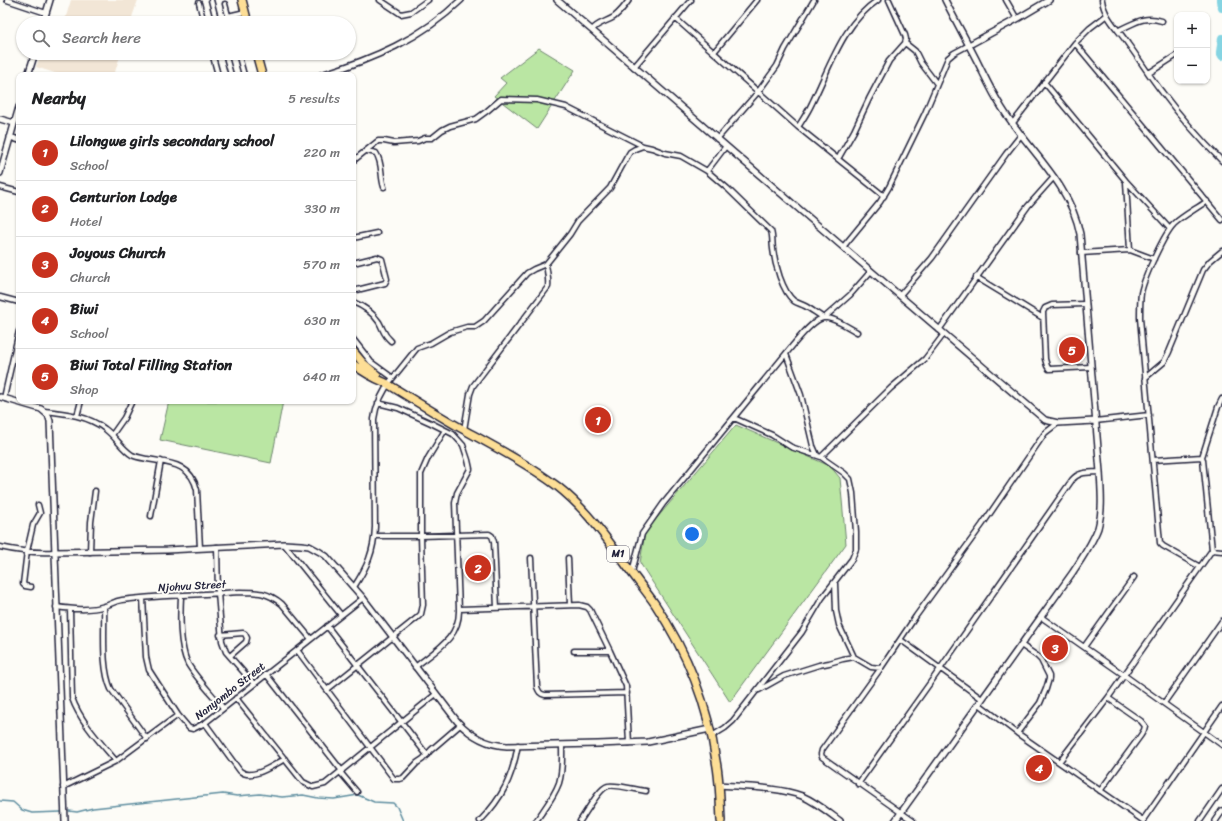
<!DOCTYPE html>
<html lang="en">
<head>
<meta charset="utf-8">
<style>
	:root { --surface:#fff; --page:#f6f6f6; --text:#202124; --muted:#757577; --line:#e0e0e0; --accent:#c8321e }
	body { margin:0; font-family:Sriracha,sans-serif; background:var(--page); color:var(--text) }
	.controls { position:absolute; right:12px; top:12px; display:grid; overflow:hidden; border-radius:8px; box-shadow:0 1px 3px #0004 }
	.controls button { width:36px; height:36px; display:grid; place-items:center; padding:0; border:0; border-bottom:1px solid var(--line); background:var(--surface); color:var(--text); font:20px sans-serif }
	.you { position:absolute; left:692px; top:534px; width:14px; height:14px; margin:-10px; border:3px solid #fff; border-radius:50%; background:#1a73e8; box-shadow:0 0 0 6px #1a73e833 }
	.badge { display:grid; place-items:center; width:26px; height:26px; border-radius:50%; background:var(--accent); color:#fff; font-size:13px; font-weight:700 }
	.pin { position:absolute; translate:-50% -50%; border:2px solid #fff; box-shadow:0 1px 4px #0006 }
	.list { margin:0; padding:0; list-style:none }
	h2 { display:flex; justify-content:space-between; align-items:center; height:52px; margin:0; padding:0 16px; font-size:17px }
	h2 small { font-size:13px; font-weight:400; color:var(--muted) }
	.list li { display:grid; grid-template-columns:26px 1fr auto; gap:12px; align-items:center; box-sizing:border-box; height:56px; padding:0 16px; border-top:1px solid var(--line) }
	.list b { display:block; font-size:15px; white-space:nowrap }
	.list p { margin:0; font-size:13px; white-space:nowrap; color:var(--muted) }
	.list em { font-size:13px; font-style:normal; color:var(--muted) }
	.icon { flex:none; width:22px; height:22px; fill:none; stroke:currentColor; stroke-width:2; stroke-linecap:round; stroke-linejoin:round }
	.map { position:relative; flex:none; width:1222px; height:821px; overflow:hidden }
	.search { position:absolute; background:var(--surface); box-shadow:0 1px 3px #0004; left:16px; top:16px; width:340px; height:44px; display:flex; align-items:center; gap:10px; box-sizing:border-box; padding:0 14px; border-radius:22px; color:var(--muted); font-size:15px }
	.panel { position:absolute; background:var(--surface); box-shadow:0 1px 3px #0004; left:16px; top:72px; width:340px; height:332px; border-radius:8px }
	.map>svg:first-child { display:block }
	.built { fill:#f2e6d6 }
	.green { fill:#bae6a3; stroke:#6e846f }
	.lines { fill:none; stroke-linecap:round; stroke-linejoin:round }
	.stream { stroke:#5d8d9f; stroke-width:1.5 }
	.river { stroke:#85d4e2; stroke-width:8 }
	.minor-casing { stroke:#22223b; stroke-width:7 }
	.tertiary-casing { stroke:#22223b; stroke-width:8 }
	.trunk-casing { stroke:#22223b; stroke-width:10 }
	.minor { stroke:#fdfcf7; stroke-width:4 }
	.tertiary { stroke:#fdfcf7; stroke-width:5 }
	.trunk { stroke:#fdde96; stroke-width:7 }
	.labels { text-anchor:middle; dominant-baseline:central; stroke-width:4; stroke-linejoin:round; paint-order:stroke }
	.shield { fill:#fdfcf7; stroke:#646373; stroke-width:1 }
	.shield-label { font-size:10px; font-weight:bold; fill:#22223b }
	.street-label { font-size:11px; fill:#22223b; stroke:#fdfcf7 }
</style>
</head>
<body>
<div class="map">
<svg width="1222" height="821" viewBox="0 0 1222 821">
	<rect width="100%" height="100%" fill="#fdfcf7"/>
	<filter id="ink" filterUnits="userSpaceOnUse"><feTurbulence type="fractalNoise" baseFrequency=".025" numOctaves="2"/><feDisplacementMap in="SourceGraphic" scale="8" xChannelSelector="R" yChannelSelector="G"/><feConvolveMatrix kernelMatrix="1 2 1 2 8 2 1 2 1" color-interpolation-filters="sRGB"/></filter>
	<g filter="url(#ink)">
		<path class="built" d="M 71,0 L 138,0 L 130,23 L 64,23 Z
			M 41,53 L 121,53 L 114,75 L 61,75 L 36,67 Z"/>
		<path class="green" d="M 539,48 L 575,70 L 537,129 L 494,96 L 506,83 L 500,78 Z
			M 169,401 L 283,401 L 271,463 L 160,440 Z
			M 736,425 L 830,466 L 840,478 L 846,544 L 730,702 L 640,563 L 645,532 Z"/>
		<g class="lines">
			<path class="stream" d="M 0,801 L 13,802 L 22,810 L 32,813 L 61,812
				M 69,811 L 77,812 L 93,808 L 223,794 L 237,796 L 260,794 L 282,797 L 303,795 L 318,798 L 334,799 L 358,795 L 374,802 L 393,803 L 397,807 L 403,821"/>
			<path class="river" d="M 1221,0 L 1222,8
				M 1222,38 L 1220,52 L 1222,56"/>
			<g class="minor-casing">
				<path id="minor" d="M 7,0 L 46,13
					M 211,0 L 217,23
					M 380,0 L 401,14 L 411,12 L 428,0
					M 1006,0 L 1017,19
					M 1102,0 C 1104,17 1119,30 1128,44 C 1140,60 1150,77 1162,92 C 1180,116 1201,140 1222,161
					M 199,3 L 204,23
					M 225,4 L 230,23
					M 228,16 L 245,12
					M 675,18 L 798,127 L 884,196
					M 592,30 C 597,23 606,22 614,17 C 620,12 625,6 629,0
					M 1119,30 C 1135,23 1144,15 1162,21
					M 905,43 L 915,51 L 921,63 L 937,84
					M 1075,43 L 1222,220
					M 714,52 L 757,0
					M 212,53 L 218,75
					M 225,53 L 231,75
					M 238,53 L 244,75
					M 634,67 L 691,0
					M 1149,73 L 1177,55
					M 1044,82 L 1126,181 L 1170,229
					M 1012,124 L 1075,43 L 1090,28 L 1107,15
					M 798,127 C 803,119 808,112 812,103 C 830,67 843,23 878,0
					M 717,139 L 758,92 L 777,66 L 785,49 L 814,0
					M 367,151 L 376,153 C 383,163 380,176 384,187
					M 838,159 L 854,131 L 869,99 L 889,61 L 905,43 L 906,39 L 905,35 L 889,0
					M 353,161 L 378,141 L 384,141 L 394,143 L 418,141 L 425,138 L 432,138 L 442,130 L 450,126 L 476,119 L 487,111 L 501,99 L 537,100 L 566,107 L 643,146 L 652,148 L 665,153 L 681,156 L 707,171 L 728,189 L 771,231 C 773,237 772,243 773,249 C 775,264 782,291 794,301 C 797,303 801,304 805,306 C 811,309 817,314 824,318 L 850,295 L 871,271
					M 707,171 L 726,146
					M 1126,182 L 1130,250
					M 0,187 L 19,192
					M 353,238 L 377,233
					M 843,247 L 880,202 L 889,187 L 925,113 L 948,58 L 954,53 L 969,45
					M 1081,253 L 1130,250 L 1154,259
					M 353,263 L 377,257 L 382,259 L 387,279 L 385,283 L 353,291
					M 976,277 L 1043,318
					M 900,295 L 932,258 L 1006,154 L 1021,135
					M 0,297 L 19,302
					M 353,302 C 363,306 373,313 379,322 C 384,331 383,334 391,341
					M 1085,304 L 1052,305 L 1045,308 L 1043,312 L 1045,359 L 1047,366 L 1049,369 L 1091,367
					M 939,330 L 1028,206 L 1054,177
					M 353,339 L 371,362 L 393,378
					M 786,354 L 801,395 L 813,446 L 817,455
					M 1145,378 L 1164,362 L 1169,352 L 1203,270 L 1210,261 L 1222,251
					M 4,398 L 19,331
					M 378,403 L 398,408 L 431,423 L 453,434 L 463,445 L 468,460 L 470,469 L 457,493 L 455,503 L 459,609 C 460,638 436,650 415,667
					M 44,411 C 65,413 89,416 105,429 C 115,436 122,449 132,455 C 136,457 142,458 147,459 C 169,463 191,463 197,490 L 200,548
					M 77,416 L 81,401
					M 1095,421 L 1149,415
					M 464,430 L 470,394 L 473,386 L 548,287 C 549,280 547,271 546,264
					M 112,435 L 124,418 L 132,401
					M 821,457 L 891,388 L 925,359 L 944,334
					M 1202,457 L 1218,407 L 1222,399
					M 151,516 L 161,461
					M 375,536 L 421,536 L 489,534 L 492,536 L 494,542 L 497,608
					M 284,544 L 341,615
					M 0,547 C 18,551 36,553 54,552
					M 217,547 L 218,593 L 222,641 L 226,652 L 254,684
					M 1212,550 L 1222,551
					M 90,552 L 91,522 L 95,491
					M 531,558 L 537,687 C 539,692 540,694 545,695 L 627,693
					M 568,558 L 570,605
					M 1200,567 L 1163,546 L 1160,543 L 1140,318 C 1140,309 1140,301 1141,293 C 1144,278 1164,234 1174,224 C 1184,215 1196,209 1207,201
					M 632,572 L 642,534 L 663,504 L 793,345 C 799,338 813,320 823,318 C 832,316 849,328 857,332
					M 835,583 L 836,611 L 839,625 L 854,657
					M 31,587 L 25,586 L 23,584 L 27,551 L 33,525 L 40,513 L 38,505
					M 354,587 C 367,567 374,552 375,527 L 374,419 L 376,409 L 381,397 L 388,384 L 417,348 L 431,343 L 450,332 L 467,327 L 475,327 L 484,321 L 527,273 L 534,269 L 546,264 L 570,234 L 578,221 L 610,188 L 627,157 L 630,152 L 635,149 L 643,146
					M 181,596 C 180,616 179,646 188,664 C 196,678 213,695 223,708
					M 143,598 L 146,657 L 149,670 L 178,715 L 189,728 L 193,729 L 205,723 L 363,598
					M 104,606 C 105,631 101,667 111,689 L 147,739
					M 56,607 C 72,609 89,611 105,606 C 111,604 115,601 122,600 C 161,595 201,595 240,592 C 258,592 268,592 282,604 L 311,639
					M 70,609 L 72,698 C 80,721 100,742 116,761
					M 459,609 L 579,605 L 587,607 L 590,610 L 610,651 L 626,686 L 629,743
					M 1041,617 L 1124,675 L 1222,745
					M 327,626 L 427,755
					M 220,635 L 243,633 L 245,634 L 247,638 L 246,642 L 230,656
					M 901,640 L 982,699
					M 1084,647 L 1134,577
					M 297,650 L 394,779 L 400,779 L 403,778 L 417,763 L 423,759 L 431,750 L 460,725
					M 574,651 L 610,651
					M 266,674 L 342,771
					M 328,689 L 418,617 L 421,614 L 423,605 L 421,536 L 421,474 L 428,458 L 445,430
					M 759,690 L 784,676 L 819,665 L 829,663 L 843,659 L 854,657 L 871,667 L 881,668
					M 236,698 L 303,782 L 313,787 L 325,784 L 436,694
					M 1164,703 L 1222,621
					M 979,704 L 1017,733 L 1144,821
					M 205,723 L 240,771 C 252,781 273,765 285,759
					M 1017,733 L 1040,703 L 1046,689 L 1049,679 L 1049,676 L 1041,660 L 1037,656 L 1021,645
					M 712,736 L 725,728 L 733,721 L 802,632 L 822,598 L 852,559 L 856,549 L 856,532 L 853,493 L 850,479 L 844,473 L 821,457 L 791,447 L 772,435 L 734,418
					M 1059,762 L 1108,698 L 1212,550 L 1203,460 L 1202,457 L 1153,460
					M 340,772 L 357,792
					M 858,784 L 940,669 L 1072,480 C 1079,471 1089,473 1100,472
					M 63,787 L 116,761 L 178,715
					M 1100,791 L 1141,735 L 1144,730 L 1145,726 L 1141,721 L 1108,698
					M 1143,820 L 1222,706
					M 480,821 C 503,797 512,778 518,745
					M 536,821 C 544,809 554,797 559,783 C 563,770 562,757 562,745
					M 580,821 C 586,813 599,788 608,786 C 614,784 638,790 646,791
					M 913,821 L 822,757 L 821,754 L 822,750 L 881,668 L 916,616 L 982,525 L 1045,433 L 1058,423
					M 1200,821 L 1222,789"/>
			</g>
			<g class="tertiary-casing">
				<path id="tertiary" d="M 557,0 L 843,247 L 1045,420 L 1058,423 L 1095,421
					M 43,23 L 50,0
					M 969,45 L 1017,19 L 1049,0
					M 28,75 L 35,53
					M 321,75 C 373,59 421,39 461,0
					M 0,119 L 14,123
					M 10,137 L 19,140
					M 0,173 L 19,107
					M 0,397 L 41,409 L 48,415 L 50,421 L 65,821
					M 54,552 L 167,550 L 284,544 L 301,545 L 309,546 L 320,552 L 326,556 L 363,598 L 457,721 C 471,736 486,745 507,746 L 598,744 L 648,742 L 710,729
					M 719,785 C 744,787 778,787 802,796 C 816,802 828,812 840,821
					M 895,821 L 1073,572 C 1082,558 1092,544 1098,528 C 1103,510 1101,491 1100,472 L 1080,234 C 1070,183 1028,150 1002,108 C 993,94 986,79 979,65 C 968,43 956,22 945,0
					M 1215,821 L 1222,811"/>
			</g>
			<g class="trunk-casing">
				<path id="trunk" d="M 242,0 L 248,23
					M 256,53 L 262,75
					M 353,351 L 363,363 L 377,375
					M 353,364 C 363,372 374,378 386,383 C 412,399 439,416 466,431 C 497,448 529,465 557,486 C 585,508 606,537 626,565 C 636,579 646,591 655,604 C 687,652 708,705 716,761 C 720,781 720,801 721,821"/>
			</g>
			<use href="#minor" class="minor"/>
			<use href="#tertiary" class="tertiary"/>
			<use href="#trunk" class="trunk"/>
		</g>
	</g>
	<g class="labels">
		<rect class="shield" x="607" y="546" width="22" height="16" rx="3"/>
		<g class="shield-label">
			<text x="618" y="554">M1</text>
		</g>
		<g class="street-label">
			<text transform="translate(192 586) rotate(-3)">Njohvu Street</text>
			<text transform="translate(230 691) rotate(-38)">Nanyombo Street</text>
		</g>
	</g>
</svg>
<div class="controls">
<button>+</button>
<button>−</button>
</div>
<div class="you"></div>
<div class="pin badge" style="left:598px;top:420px">1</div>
<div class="pin badge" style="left:478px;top:568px">2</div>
<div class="pin badge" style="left:1055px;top:648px">3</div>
<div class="pin badge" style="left:1039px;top:768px">4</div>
<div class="pin badge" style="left:1072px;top:350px">5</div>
<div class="search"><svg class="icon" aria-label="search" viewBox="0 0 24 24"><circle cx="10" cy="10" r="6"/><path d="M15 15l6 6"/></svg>Search here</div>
<section class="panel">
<h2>Nearby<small>5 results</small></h2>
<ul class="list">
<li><span class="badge">1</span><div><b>Lilongwe girls secondary school</b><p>School</p></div><em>220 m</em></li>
<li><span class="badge">2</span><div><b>Centurion Lodge</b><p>Hotel</p></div><em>330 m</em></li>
<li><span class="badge">3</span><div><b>Joyous Church</b><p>Church</p></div><em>570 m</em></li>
<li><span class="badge">4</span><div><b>Biwi</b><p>School</p></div><em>630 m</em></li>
<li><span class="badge">5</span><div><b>Biwi Total Filling Station</b><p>Shop</p></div><em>640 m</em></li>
</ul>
</section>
</div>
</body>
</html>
